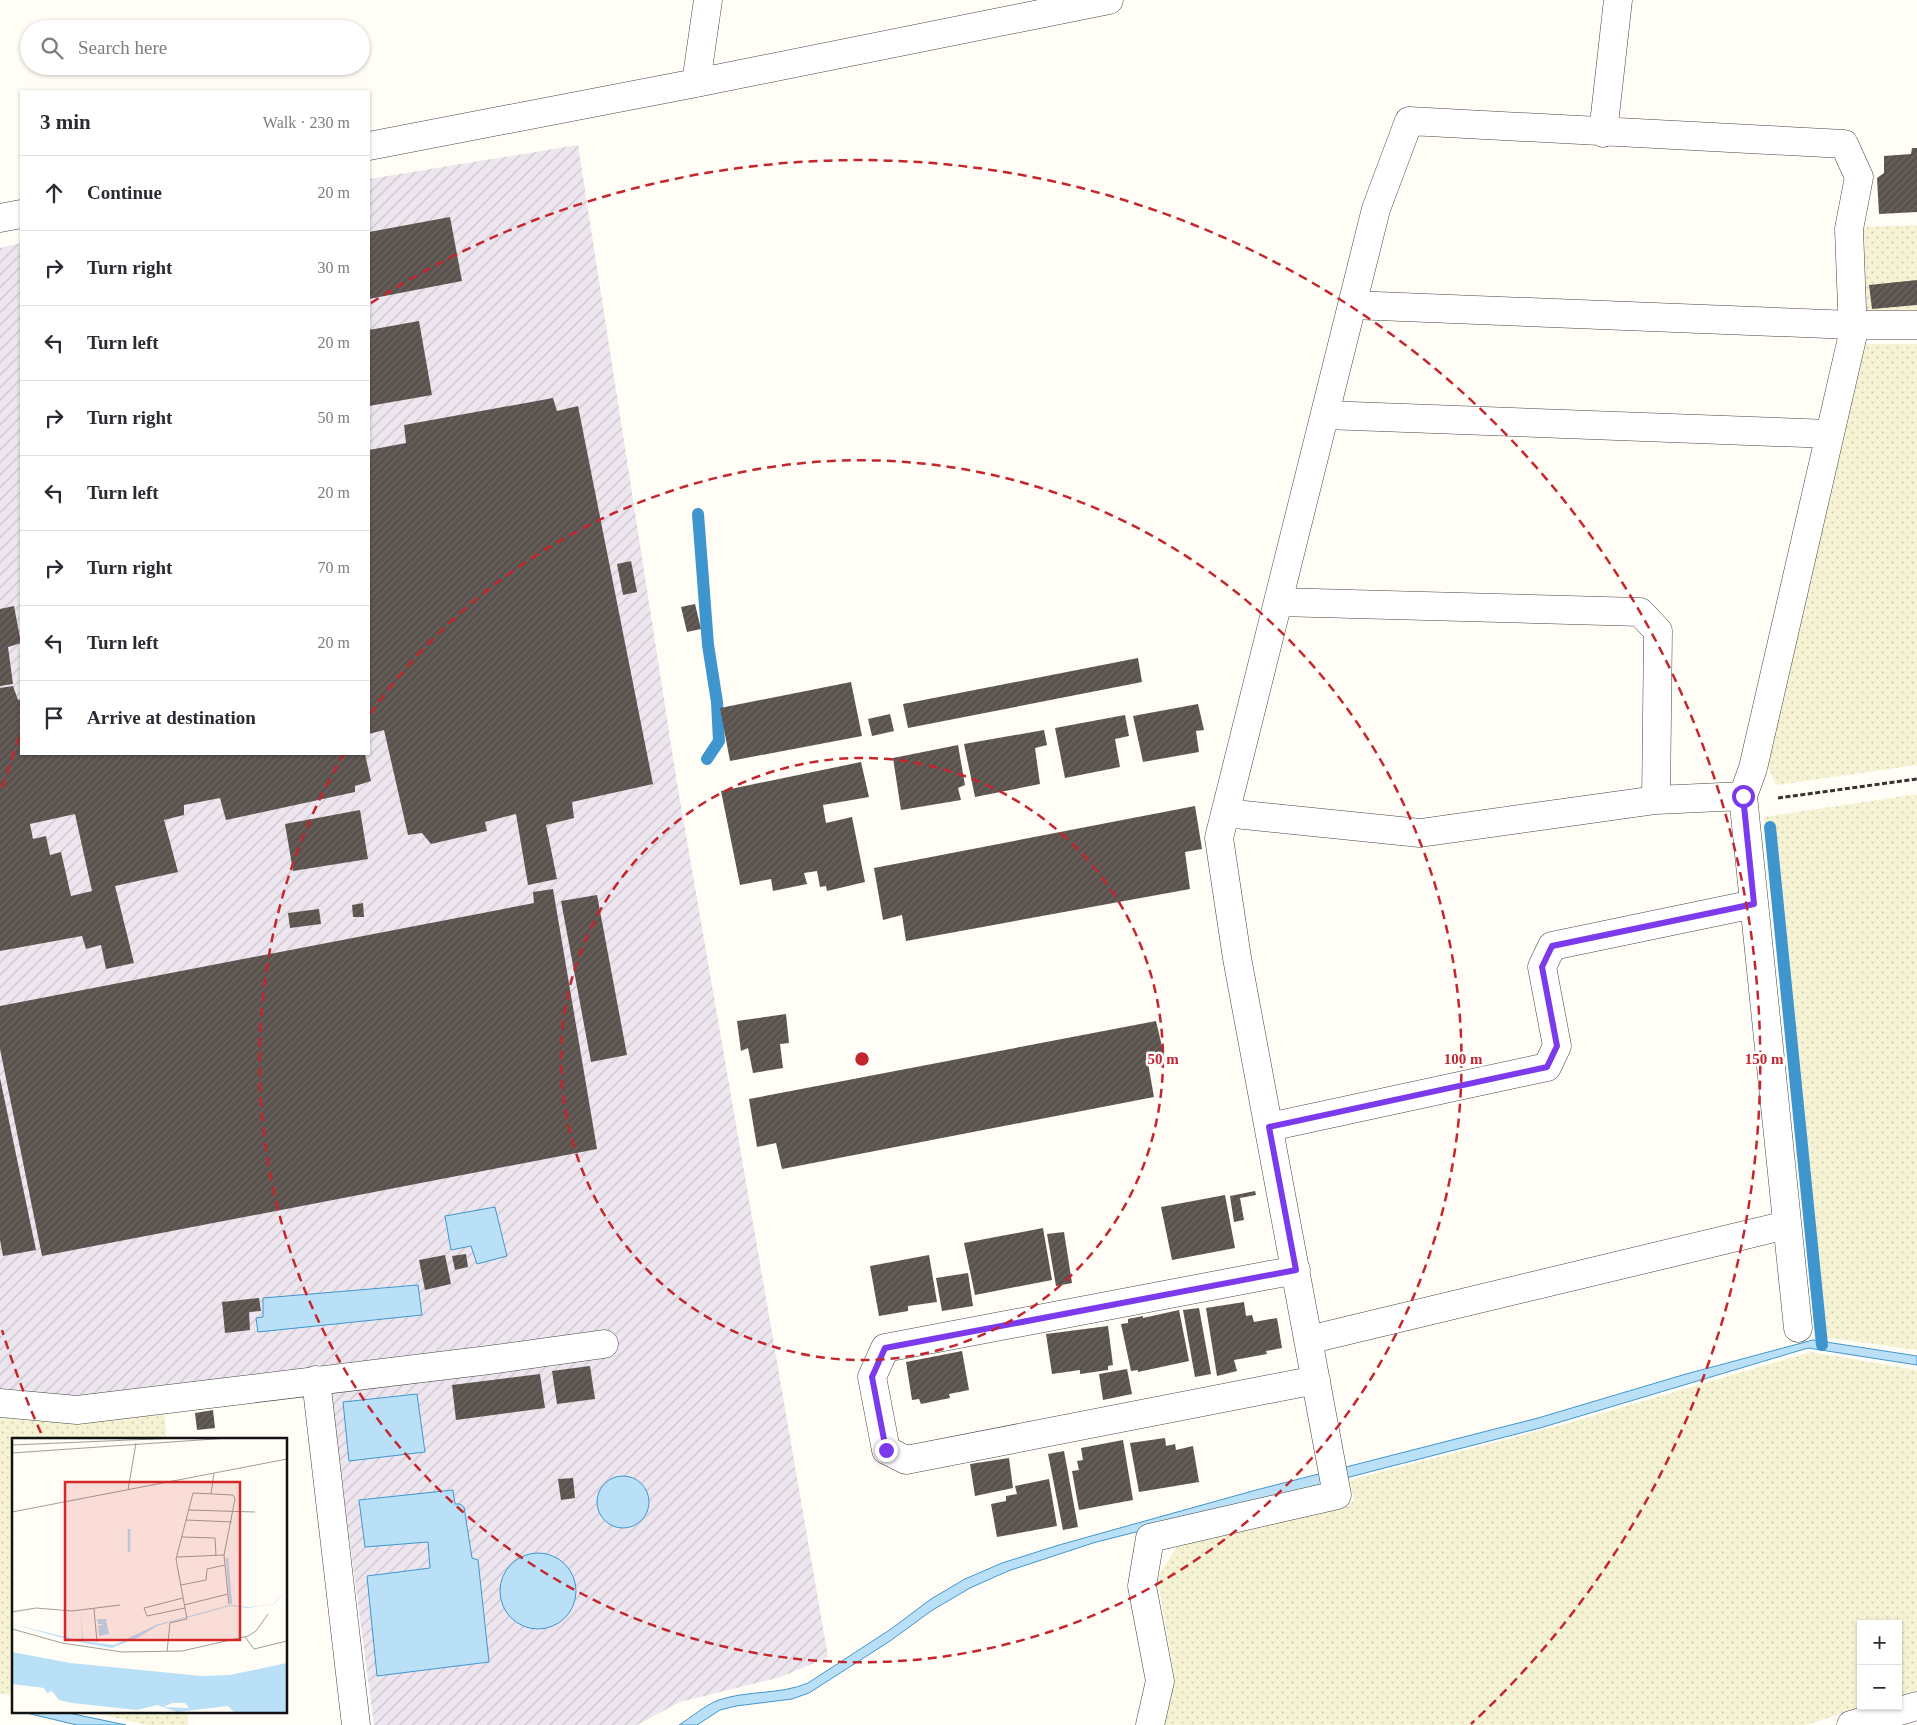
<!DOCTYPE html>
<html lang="en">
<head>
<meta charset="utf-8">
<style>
	:root { --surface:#fff; --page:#f2f2f3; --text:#2b2b33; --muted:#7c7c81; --line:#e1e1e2 }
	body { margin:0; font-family:Georgia,serif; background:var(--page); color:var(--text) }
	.controls { position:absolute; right:15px; bottom:15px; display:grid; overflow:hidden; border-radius:0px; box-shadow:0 1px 4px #0004 }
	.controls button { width:45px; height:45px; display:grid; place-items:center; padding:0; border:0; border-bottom:1px solid var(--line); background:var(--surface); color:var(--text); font:25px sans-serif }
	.stop { position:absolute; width:15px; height:15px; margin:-11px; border:4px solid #7c3aed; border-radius:50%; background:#fff }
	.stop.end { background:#7c3aed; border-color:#fff; box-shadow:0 1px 5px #0008 }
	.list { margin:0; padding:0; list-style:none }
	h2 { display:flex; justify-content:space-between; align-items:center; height:65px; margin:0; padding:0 20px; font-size:21px }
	h2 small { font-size:16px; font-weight:400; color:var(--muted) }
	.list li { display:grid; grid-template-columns:32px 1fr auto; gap:15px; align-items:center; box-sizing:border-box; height:75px; padding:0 20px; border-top:1px solid var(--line) }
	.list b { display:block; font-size:19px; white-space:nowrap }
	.list em { font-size:16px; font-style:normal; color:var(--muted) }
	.icon { flex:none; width:28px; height:28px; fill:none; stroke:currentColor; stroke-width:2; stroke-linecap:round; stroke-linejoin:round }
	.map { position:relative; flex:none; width:1917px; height:1725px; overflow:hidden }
	.search { position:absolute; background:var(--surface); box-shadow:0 1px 4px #0004; left:20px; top:20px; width:350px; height:55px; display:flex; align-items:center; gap:12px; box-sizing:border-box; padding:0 18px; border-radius:28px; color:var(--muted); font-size:19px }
	.panel { position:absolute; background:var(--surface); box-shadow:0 1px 4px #0004; left:20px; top:90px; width:350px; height:665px; border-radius:0px }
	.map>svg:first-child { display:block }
	.industrial { fill:url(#industrial-furrows) }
	.farmland { fill:url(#farmland-dots) }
	.water { fill:#b9e0f7; stroke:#3f96cf }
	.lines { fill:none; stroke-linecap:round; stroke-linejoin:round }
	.stream { stroke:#3f96cf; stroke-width:12 }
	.building { fill:url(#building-hatch); fill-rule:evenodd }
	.minor-casing { stroke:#444; stroke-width:29 }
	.path { stroke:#333; stroke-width:3; stroke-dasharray:5 2.5; stroke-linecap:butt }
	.minor { stroke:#fff; stroke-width:28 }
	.route { stroke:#7c3aed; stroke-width:6 }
	.ring { fill:none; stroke:#c4262e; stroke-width:2.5; stroke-dasharray:9 6 }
	.inset-river { fill:none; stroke:#b9e0f7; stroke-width:2.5 }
	.inset-road { fill:none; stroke:#a09f9a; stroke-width:1 }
	.view { fill:#d62828; fill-opacity:0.15; stroke:#d62828; stroke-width:2.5 }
	.inset-edge { fill:none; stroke:#111; stroke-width:2.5 }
	.centre { fill:#c4262e; stroke:#fff; stroke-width:2.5 }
	.ring-label { font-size:15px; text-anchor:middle; font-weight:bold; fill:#c4262e; stroke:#fff; stroke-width:5; stroke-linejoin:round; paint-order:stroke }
</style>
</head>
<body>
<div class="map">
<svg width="1917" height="1725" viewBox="0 0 1917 1725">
	<defs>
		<pattern id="industrial-furrows" width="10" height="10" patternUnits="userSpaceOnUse" patternTransform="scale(1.25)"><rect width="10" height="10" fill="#eee6ef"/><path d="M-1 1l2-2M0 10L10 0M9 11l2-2" fill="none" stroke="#cbc4cc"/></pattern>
		<pattern id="farmland-dots" width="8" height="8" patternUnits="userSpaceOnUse" patternTransform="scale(1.25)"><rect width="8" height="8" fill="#f6f3d4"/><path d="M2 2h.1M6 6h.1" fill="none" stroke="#d2cfb5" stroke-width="1.8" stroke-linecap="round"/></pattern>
		<pattern id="building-hatch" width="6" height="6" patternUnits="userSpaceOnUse" patternTransform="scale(1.25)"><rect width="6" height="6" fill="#5a524d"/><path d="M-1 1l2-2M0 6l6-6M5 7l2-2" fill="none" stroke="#6d6662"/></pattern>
	</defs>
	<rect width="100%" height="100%" fill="#fffdf5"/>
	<path class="industrial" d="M 578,145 L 677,783 L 828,1657 L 781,1677 L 680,1702 L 637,1725 L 374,1725 L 327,1368 L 77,1397 L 0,1391 L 0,248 L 21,243 L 21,754 L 369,754 L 369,179 Z"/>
	<path class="farmland" d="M 1917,225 L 1917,315 L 1865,319 L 1861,227 Z
		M 1862,344 L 1917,344 L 1917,765 L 1776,785 L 1767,765 Z
		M 1917,794 L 1917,1350 L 1816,1336 L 1764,817 Z
		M 1811,1352 L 1917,1370 L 1917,1690 L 1898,1696 L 1898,1624 L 1861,1624 L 1861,1706 L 1866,1706 L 1806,1725 L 1163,1725 L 1175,1679 L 1158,1582 L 1160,1574 L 1176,1548 L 1191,1542 L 1340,1506 L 1354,1501 L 1350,1480 L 1565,1424 Z
		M 164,1410 L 167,1439 L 14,1439 L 14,1696 L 0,1693 L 0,1415 Z
		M 85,1711 L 187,1711 L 188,1725 L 148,1725 Z"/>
	<path class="water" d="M 495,1207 L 507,1256 L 477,1264 L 471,1246 L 451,1250 L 445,1216 Z
		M 418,1285 L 422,1315 L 258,1332 L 256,1318 L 263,1317 L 263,1298 Z
		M 1813,1340 L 1917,1356 L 1917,1365 L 1808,1348 L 1540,1428 L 1093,1543 L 1008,1571 L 970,1588 L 931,1611 L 890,1641 L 809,1693 L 792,1699 L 736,1706 L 720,1710 L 697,1725 L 679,1725 C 692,1717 705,1705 719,1700 C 748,1690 780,1695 808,1683 L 891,1629 L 931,1599 L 965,1579 L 1002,1563 L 1059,1545 L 1256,1490 L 1538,1418 L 1686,1374 Z
		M 417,1394 L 425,1452 L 349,1461 L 343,1402 Z
		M597 1502a26 26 0 1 1 52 0a26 26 0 1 1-52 0Z
		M 453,1490 L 455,1504 L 460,1504 L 464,1507 L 472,1558 L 478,1560 L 489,1662 L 377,1676 L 367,1576 L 430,1568 L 428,1542 L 365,1547 L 359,1500 Z
		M500 1591a38 38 0 1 1 76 0a38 38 0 1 1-76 0Z
		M 18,1711 L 59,1711 L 126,1725 L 77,1725 Z"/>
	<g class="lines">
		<path class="stream" d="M 698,514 L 708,645 L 717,702 L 719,741 L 707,759
			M 1770,827 L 1822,1345"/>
	</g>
	<path class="building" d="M 1912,148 L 1917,148 L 1917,212 L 1879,214 L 1877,178 L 1884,173 L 1884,156 L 1911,154 Z
		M 450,217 L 462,281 L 369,299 L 369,232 Z
		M 1917,280 L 1917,305 L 1872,309 L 1869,285 Z
		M 419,321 L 432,395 L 369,406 L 369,330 Z
		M 553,398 L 557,411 L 578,406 L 653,784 L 572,802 L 574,818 L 546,825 L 557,879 L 528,885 L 516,814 L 485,822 L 487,831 L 431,844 L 422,833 L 408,835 L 384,730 L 369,734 L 369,450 L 406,443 L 404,425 Z
		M 631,561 L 637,592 L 623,595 L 617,564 Z
		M 695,604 L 701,629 L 687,632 L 681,607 Z
		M 14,606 L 21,643 L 8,647 L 13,684 L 0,686 L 0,609 Z
		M 1138,658 L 1142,682 L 908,728 L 903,704 Z
		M 851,682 L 862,736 L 730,761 L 720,708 Z
		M 13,686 L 18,700 L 21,699 L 21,754 L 365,754 L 371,781 L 355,786 L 355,792 L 226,820 L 220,798 L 184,805 L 184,815 L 164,820 L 178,872 L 115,886 L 134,963 L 106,969 L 101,945 L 86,949 L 82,936 L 0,951 L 0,688 ZM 75,814 L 92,891 L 71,896 L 61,852 L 50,855 L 46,836 L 33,839 L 30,824 Z
		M 1198,704 L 1204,730 L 1196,731 L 1199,752 L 1143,762 L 1133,716 Z
		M 890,714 L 894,731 L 872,736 L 868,719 Z
		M 1125,715 L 1129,736 L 1115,739 L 1120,767 L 1065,778 L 1055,728 Z
		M 1044,730 L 1047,745 L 1035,748 L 1040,784 L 975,797 L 964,744 Z
		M 958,745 L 965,785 L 958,788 L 961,800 L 901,810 L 893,758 Z
		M 861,762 L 869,797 L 823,805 L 826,823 L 852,817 L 865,882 L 827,891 L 826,886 L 820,887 L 817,871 L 804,873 L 807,884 L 773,891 L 771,879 L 740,885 L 721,791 Z
		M 1195,806 L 1202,849 L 1185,852 L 1190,889 L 906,941 L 902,915 L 883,920 L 874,868 Z
		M 360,810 L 368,859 L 293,871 L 285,824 Z
		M 553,889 L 597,1149 L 42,1256 L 0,1049 L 0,1006 L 534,903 L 533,892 Z
		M 597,895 L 627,1055 L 591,1062 L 561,901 Z
		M 363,903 L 364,917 L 353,917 L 352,905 Z
		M 319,909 L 321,924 L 290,928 L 288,913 Z
		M 786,1014 L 789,1043 L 780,1044 L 783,1068 L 753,1073 L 748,1048 L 741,1051 L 737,1021 Z
		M 1156,1021 L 1165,1059 L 1148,1063 L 1154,1097 L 782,1169 L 776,1143 L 757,1147 L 749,1099 Z
		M 0,1078 L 36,1250 L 3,1256 L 0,1240 Z
		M 1255,1191 L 1256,1195 L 1240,1198 L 1244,1220 L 1234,1222 L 1230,1196 Z
		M 1225,1195 L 1235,1248 L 1172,1260 L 1161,1207 Z
		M 1043,1228 L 1052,1280 L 975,1295 L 964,1243 Z
		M 1064,1232 L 1072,1283 L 1056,1286 L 1047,1234 Z
		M 466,1254 L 468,1267 L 455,1270 L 452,1256 Z
		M 445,1255 L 451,1284 L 425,1290 L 419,1260 Z
		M 929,1255 L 937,1302 L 908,1306 L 908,1311 L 879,1316 L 870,1266 Z
		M 968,1273 L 973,1306 L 942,1311 L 936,1278 Z
		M 259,1298 L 261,1311 L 249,1312 L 250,1330 L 225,1333 L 222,1302 Z
		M 1244,1302 L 1246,1316 L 1252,1315 L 1254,1322 L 1277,1318 L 1282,1348 L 1266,1351 L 1267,1354 L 1234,1360 L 1237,1371 L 1217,1376 L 1206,1308 Z
		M 1199,1308 L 1211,1374 L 1195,1377 L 1183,1310 Z
		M 1179,1310 L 1189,1361 L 1138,1372 L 1138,1370 L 1131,1371 L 1121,1324 L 1128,1323 L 1128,1319 L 1143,1316 L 1143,1318 Z
		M 1108,1326 L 1113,1365 L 1108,1366 L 1108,1370 L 1080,1374 L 1080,1370 L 1052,1374 L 1046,1334 Z
		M 962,1351 L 969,1390 L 949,1394 L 950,1398 L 921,1404 L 919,1399 L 912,1400 L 906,1362 Z
		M 590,1366 L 595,1399 L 557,1404 L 552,1371 Z
		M 1127,1369 L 1132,1394 L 1103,1400 L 1099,1374 Z
		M 540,1374 L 545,1408 L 456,1420 L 452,1385 Z
		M 213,1410 L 215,1428 L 197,1430 L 195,1413 Z
		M 1165,1438 L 1166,1446 L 1175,1444 L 1176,1450 L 1193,1446 L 1199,1482 L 1139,1492 L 1130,1443 Z
		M 1123,1440 L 1133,1500 L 1079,1510 L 1072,1471 L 1079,1470 L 1077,1461 L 1083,1460 L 1081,1448 Z
		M 1064,1451 L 1078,1527 L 1063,1530 L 1048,1454 Z
		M 1009,1458 L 1013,1488 L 975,1496 L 970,1464 Z
		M 573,1478 L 575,1498 L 561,1500 L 558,1479 Z
		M 1049,1479 L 1057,1526 L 997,1537 L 991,1504 L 1006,1501 L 1006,1496 L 1017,1494 L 1015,1486 Z"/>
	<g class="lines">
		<g class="minor-casing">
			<path id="minor" d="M 696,83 L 708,0
				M 1603,133 L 1618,0
				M 369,146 L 696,83 L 1109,0
				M 0,218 L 21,214
				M 1352,305 L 1852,325 L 1917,325
				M 1325,415 L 1830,434
				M 1278,602 L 1640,612 L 1658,631 L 1656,800
				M 1225,813 L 1420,833 L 1656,800 L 1743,796
				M 1269,1127 L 1547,1067 L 1557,1046 L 1542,967 L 1552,946 L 1754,904
				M 1296,1270 L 885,1348 L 872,1377 L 886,1450 L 906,1460 L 1316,1380
				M 1308,1340 L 1787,1225
				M 316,1380 L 356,1725
				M 0,1403 L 77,1410 L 489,1360 L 604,1344
				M 1150,1725 L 1160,1681 L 1142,1586 L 1150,1538 L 1337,1495 L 1237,958 L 1219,838 L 1376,209 L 1409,121 L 1844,144 L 1859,177 L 1849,229 L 1853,334 L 1753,768 L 1743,796 L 1798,1328
				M 1851,1725 L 1917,1706"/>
		</g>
		<path class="path" d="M 1778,798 L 1917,779"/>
		<use href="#minor" class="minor"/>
	</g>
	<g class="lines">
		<path class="route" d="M 886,1450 L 872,1377 L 885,1348 L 1296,1270 L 1269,1127 L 1547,1067 L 1557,1046 L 1542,967 L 1552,946 L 1754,904 L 1743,796"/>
	</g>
	<g class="ring">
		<circle cx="862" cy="1059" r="301"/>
		<path d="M370 714A601 601 0 1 1 344 754"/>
		<path d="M41 1433A902 902 0 0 1 2 1330M2 788A902 902 0 0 1 20 736M371 303A902 902 0 0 1 1471 1724"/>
	</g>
	<g transform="translate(12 1438)">
		<rect width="275" height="275" fill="#fffdf5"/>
		<path d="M 275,152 L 262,166 L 235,170 L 218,168 L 145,188 L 127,199 L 100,210 L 62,203 L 0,186 L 70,203 L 69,173 L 71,203 L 102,207 L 144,187 L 218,167 L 237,169 L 261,166 ZM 85,181 L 94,181 L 97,196 L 87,198 L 86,188 L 92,186 L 86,186 ZM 0,214 L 58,225 L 189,238 L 218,237 L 275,225 L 275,275 L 223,275 L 216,268 L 165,274 L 145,267 L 125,272 L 60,265 L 47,262 L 40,253 L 35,255 L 32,250 L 0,246 ZM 160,265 L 173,265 L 177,270 L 151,269 Z" fill="#b9e0f7" fill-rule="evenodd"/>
		<path class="inset-river" d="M 117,91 L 117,114M 215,120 L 219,166"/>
		<path class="inset-road" d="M 0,7 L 165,0M 0,15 L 217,0M 116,52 L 124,5M 199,56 L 202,35M 176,72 L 243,74M 0,74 L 275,21M 174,82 L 220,84M 170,99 L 203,100 L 204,118M 165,119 L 212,117M 169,147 L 194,142 L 195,131 L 213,127M 171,160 L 132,170 L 135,178 L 173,170M 172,167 L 216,156M 82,171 L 85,204M 0,174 L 24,170 L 60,173 L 108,167M 0,191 L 50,205 L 110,214 L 170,213 L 236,198 L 244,193 L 256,176M 233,199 L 242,211 L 275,203M 155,214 L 158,185 L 175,181 L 164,121 L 181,55 L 221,57 L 223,61 L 212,117 L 217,166"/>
		<path class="view" d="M 53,44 L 228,44 L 228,202 L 53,202 Z"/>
		<rect width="275" height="275" class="inset-edge"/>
	</g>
	<circle cx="862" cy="1059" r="8" class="centre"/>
	<g class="ring-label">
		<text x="1163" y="1064">50 m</text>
		<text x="1463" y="1064">100 m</text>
		<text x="1764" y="1064">150 m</text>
	</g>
</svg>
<div class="controls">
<button>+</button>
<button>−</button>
</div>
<div class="stop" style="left:1743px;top:796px"></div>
<div class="stop end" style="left:886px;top:1450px"></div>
<div class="search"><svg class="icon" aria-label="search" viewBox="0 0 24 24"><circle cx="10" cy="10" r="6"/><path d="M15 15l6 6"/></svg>Search here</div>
<section class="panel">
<h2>3 min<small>Walk · 230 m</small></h2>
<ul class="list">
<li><svg class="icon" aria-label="ahead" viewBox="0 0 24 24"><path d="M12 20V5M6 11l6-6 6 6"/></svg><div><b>Continue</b></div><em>20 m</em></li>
<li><svg class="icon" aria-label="right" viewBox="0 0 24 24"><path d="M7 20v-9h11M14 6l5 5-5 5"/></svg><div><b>Turn right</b></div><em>30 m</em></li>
<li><svg class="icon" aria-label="left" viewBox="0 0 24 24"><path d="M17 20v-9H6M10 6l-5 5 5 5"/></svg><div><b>Turn left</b></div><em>20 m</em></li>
<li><svg class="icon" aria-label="right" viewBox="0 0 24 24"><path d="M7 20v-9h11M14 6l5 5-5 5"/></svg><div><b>Turn right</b></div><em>50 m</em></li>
<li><svg class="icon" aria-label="left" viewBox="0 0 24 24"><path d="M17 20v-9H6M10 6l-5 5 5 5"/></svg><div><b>Turn left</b></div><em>20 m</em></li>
<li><svg class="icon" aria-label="right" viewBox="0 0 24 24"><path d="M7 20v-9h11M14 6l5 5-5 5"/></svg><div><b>Turn right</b></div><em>70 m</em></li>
<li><svg class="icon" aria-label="left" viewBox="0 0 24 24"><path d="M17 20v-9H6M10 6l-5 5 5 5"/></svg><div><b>Turn left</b></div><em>20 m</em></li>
<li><svg class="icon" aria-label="arrive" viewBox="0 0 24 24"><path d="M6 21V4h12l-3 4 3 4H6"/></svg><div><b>Arrive at destination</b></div></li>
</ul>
</section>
</div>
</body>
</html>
